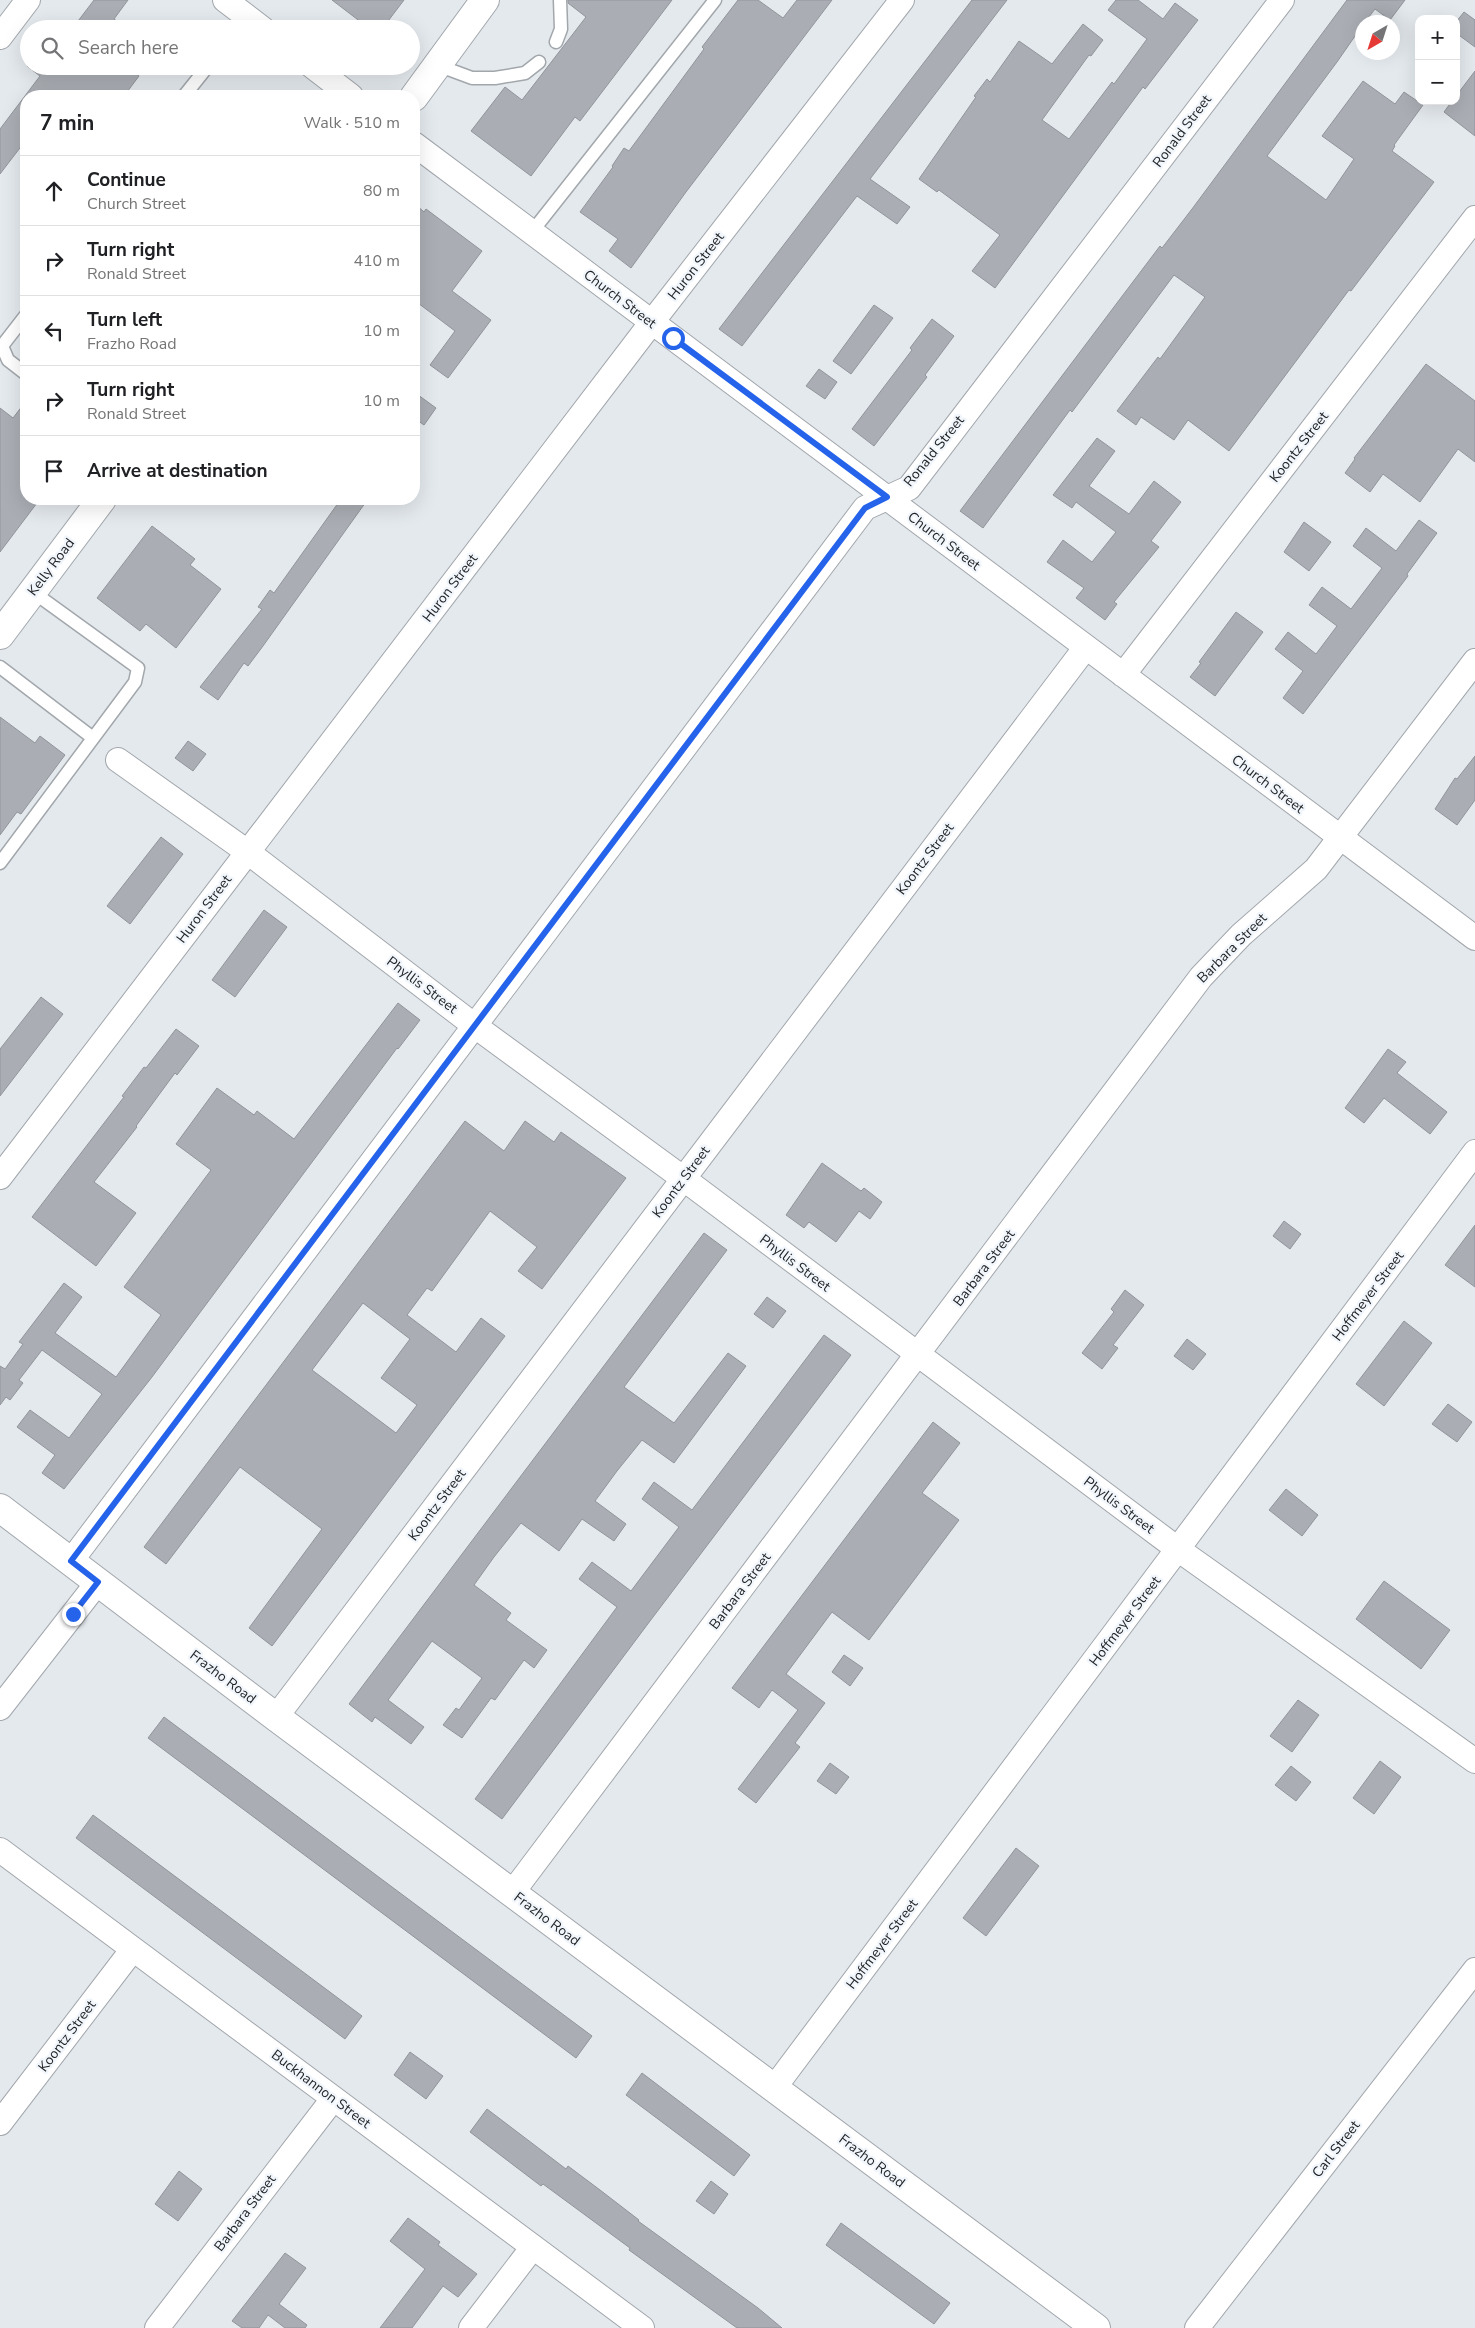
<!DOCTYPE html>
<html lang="en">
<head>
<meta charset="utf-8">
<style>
	:root { --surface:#fff; --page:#f2f2f2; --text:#202124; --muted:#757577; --line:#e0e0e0 }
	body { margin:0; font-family:"Nunito Sans",sans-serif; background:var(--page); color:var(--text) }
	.controls { position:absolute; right:15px; top:15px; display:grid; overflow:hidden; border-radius:10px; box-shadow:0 5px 20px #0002 }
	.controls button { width:45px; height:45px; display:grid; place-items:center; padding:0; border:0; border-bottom:1px solid var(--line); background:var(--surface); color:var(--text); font:25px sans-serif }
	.compass { position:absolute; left:1355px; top:15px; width:45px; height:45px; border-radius:50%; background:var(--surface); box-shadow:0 5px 20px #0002; rotate:219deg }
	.stop { position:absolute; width:15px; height:15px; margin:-11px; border:4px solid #2563eb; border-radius:50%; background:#fff }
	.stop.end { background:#2563eb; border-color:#fff; box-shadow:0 1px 5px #0008 }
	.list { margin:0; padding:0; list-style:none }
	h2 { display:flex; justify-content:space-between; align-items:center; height:65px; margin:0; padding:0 20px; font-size:21px }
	h2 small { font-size:16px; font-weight:400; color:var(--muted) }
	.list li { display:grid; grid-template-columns:32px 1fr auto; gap:15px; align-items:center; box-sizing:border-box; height:70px; padding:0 20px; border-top:1px solid var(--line) }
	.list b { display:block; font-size:19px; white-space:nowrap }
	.list p { margin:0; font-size:16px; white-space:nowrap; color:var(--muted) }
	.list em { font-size:16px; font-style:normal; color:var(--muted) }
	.icon { flex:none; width:28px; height:28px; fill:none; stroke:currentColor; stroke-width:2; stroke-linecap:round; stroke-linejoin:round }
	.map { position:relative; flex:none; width:1475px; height:2328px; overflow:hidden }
	.search { position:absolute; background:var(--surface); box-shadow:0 5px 20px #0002; left:20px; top:20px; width:400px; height:55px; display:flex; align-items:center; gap:12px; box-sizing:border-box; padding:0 18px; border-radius:28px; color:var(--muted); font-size:19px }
	.panel { position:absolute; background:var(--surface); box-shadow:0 5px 20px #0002; left:20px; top:90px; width:400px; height:415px; border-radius:20px }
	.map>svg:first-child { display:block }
	.building { fill:#aaaeb4; stroke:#91959b; fill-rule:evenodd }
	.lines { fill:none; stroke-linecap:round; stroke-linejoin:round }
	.lane-casing { stroke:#a2a7ac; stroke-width:15 }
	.street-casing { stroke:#a2a7ac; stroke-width:26 }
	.secondary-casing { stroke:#a2a7ac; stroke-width:30 }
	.lane { stroke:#fff; stroke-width:12 }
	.street { stroke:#fff; stroke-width:24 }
	.secondary { stroke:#fff; stroke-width:28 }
	.route { stroke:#2563eb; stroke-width:6 }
	.labels { text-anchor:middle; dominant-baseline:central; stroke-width:4.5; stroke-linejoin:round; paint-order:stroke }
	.street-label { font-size:14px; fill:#1e2022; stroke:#f1f6fc }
</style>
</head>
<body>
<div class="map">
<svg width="1475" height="2328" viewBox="0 0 1475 2328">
	<rect width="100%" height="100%" fill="#e4e9ee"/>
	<path class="building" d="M 94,0 L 128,0 L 114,19 L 127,29 L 72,29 Z
		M 332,0 L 404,0 L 382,29 L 370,29 Z
		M 568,0 L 672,0 L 580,121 L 575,117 L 531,176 L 471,131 L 505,87 L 522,100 L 586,17 L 568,3 Z
		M 738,0 L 758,0 L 783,18 L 797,0 L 832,0 L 686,192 L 631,268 L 609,251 L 618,239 L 580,212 L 613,167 L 612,166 L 624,148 L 629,151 L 704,49 L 702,47 Z
		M 972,0 L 1007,0 L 870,179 L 910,207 L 897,224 L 857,196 L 742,346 L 719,329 Z
		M 1116,0 L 1138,0 L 1163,19 L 1175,3 L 1198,20 L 1145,89 L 1143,87 L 995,288 L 972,271 L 1000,235 L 939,190 L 937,192 L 919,179 L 976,97 L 974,96 L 987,79 L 990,82 L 1019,41 L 1052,64 L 1083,24 L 1103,40 L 1091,56 L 1089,55 L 1042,120 L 1069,139 L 1112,82 L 1114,84 L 1147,39 L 1108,10 Z
		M 1347,0 L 1405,0 L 1390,20 L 1375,9 L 1365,22 L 1362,22 L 1362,26 L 1337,62 L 1267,156 L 1326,200 L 1354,159 L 1322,136 L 1363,81 L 1395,104 L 1404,92 L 1423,105 L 1394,145 L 1395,146 L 1392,151 L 1434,182 L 1351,291 L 1349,290 L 1229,451 L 1188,420 L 1174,440 L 1141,417 L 1136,425 L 1117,411 L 1158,357 L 1160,359 L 1205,297 L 1174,275 L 1072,412 L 1070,410 L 983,528 L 960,511 L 1160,246 L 1162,248 L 1192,209 Z
		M 1464,12 L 1475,20 L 1475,47 L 1456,33 L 1456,22 Z
		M 27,66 L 126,66 L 139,76 L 124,96 L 26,96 L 26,140 L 0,174 L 0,129 L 40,76 Z
		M 1475,71 L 1475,136 L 1444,112 L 1452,101 L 1456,101 L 1456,96 Z
		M 414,203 L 424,212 L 426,209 L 482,251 L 452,291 L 491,320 L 448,378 L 430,365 L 455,331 L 414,300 Z
		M 874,305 L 893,318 L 851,374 L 833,361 Z
		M 932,319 L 954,336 L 925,375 L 927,377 L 874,446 L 852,429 L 912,350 L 910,348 Z
		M 1426,364 L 1475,401 L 1475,462 L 1458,449 L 1420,502 L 1383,474 L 1370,492 L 1345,473 L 1355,459 L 1354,458 Z
		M 819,369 L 837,382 L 825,399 L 806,386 Z
		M 414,392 L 436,408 L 424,425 L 414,418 Z
		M 26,401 L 26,499 L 40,499 L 0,552 L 0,408 L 13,418 Z
		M 1097,438 L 1115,451 L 1089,486 L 1129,514 L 1154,481 L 1181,502 L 1151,541 L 1159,547 L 1114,602 L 1117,604 L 1105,620 L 1076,598 L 1084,588 L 1047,562 L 1063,540 L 1092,562 L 1116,532 L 1076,502 L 1072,508 L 1053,495 Z
		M 341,499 L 368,499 L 263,646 L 248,666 L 244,663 L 218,700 L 200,687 L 262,609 L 258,607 L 270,590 L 274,593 Z
		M 1419,520 L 1437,533 L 1407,574 L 1408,576 L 1303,714 L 1283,698 L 1303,671 L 1275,649 L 1288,632 L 1316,654 L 1337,626 L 1309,605 L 1322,587 L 1351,609 L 1382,568 L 1353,546 L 1366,528 L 1396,551 Z
		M 1304,522 L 1331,542 L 1309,571 L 1284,552 Z
		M 152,526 L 195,559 L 190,565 L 221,589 L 176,648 L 146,624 L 140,631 L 97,598 Z
		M 1236,612 L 1263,632 L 1215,696 L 1190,677 L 1201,663 L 1199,662 Z
		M 0,717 L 35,743 L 40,736 L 65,755 L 21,814 L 17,812 L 0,835 Z
		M 188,741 L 206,754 L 193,771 L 175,758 Z
		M 1475,756 L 1475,800 L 1457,825 L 1435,809 L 1455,778 L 1457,779 Z
		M 161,837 L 183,854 L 130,924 L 107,906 Z
		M 264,910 L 287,927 L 235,997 L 212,980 Z
		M 41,997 L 63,1014 L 0,1096 L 0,1049 Z
		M 398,1003 L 420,1020 L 398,1049 L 397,1048 L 152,1377 L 64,1489 L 42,1473 L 55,1455 L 17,1427 L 30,1410 L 69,1438 L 102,1394 L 42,1350 L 19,1380 L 23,1383 L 10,1400 L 6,1397 L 0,1405 L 0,1366 L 5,1369 L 23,1344 L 19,1342 L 64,1283 L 82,1297 L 55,1333 L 116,1377 L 161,1315 L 124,1287 L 211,1170 L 176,1144 L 217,1088 L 254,1115 L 257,1111 L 294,1139 Z
		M 176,1029 L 199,1046 L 177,1075 L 175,1073 L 136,1126 L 137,1127 L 94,1182 L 136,1213 L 96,1266 L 32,1217 L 124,1097 L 122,1096 L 144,1067 L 146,1068 Z
		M 1388,1049 L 1406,1062 L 1397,1073 L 1447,1112 L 1430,1134 L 1384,1098 L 1364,1123 L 1345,1108 Z
		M 465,1121 L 504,1151 L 525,1121 L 554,1142 L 561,1132 L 626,1178 L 542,1289 L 518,1271 L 537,1247 L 490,1211 L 432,1291 L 427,1288 L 407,1315 L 456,1352 L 481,1318 L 505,1336 L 272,1646 L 249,1628 L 322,1529 L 240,1467 L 166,1564 L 144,1547 ZM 363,1303 L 410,1339 L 381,1378 L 417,1405 L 396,1433 L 312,1370 Z
		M 822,1163 L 861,1191 L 864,1188 L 882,1202 L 870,1219 L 859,1211 L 836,1242 L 809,1222 L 804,1228 L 786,1215 Z
		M 1284,1221 L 1301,1234 L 1290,1249 L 1273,1236 Z
		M 1475,1225 L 1475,1287 L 1445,1265 Z
		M 704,1233 L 727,1250 L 624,1387 L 674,1423 L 728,1353 L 746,1366 L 674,1463 L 642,1440 L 617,1471 L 595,1501 L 626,1524 L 614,1541 L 582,1519 L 559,1551 L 521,1523 L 494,1557 L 474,1585 L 511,1613 L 506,1620 L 547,1650 L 534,1668 L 524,1660 L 495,1700 L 491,1698 L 462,1738 L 443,1725 L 456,1708 L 459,1710 L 482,1678 L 432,1641 L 388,1700 L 424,1727 L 411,1744 L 375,1717 L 372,1722 L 349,1704 Z
		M 1125,1290 L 1144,1305 L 1113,1345 L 1118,1348 L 1102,1369 L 1082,1353 L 1114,1312 L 1111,1309 Z
		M 767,1297 L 786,1311 L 773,1328 L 754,1314 Z
		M 1404,1321 L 1432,1343 L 1384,1406 L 1356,1384 Z
		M 824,1335 L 851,1355 L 650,1621 L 502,1819 L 475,1799 L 617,1607 L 579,1579 L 592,1562 L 631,1591 L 679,1527 L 642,1499 L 654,1482 L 692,1510 Z
		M 1187,1339 L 1206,1354 L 1193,1370 L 1174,1356 Z
		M 1448,1404 L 1472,1422 L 1457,1442 L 1432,1424 Z
		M 933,1422 L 960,1443 L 922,1493 L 959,1520 L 869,1640 L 832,1612 L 786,1674 L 825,1703 L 795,1743 L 800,1747 L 756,1803 L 738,1789 L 798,1710 L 772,1690 L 759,1708 L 732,1688 Z
		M 1286,1489 L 1318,1515 L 1302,1536 L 1269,1510 Z
		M 1384,1581 L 1450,1630 L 1421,1669 L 1356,1619 Z
		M 844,1655 L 863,1668 L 850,1686 L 832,1672 Z
		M 1298,1700 L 1319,1715 L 1292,1752 L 1270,1736 Z
		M 164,1717 L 592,2036 L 576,2058 L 148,1738 Z
		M 1380,1761 L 1401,1777 L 1374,1814 L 1353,1798 Z
		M 830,1763 L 849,1777 L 836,1794 L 817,1781 Z
		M 1291,1766 L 1311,1782 L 1296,1801 L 1275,1785 Z
		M 93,1815 L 362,2016 L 345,2039 L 76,1838 Z
		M 1016,1848 L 1039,1866 L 986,1936 L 963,1918 Z
		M 410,2052 L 443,2076 L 426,2099 L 394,2075 Z
		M 642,2073 L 750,2155 L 734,2176 L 626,2095 Z
		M 487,2109 L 566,2169 L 568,2166 L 600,2190 L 639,2220 L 638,2221 L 758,2308 L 782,2328 L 737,2328 L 629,2250 L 630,2248 L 543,2184 L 541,2186 L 470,2132 Z
		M 179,2171 L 202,2189 L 178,2221 L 155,2204 Z
		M 711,2181 L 728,2194 L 714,2214 L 696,2201 Z
		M 408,2218 L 440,2242 L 438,2245 L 477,2274 L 458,2297 L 443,2286 L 412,2328 L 380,2328 L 425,2269 L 390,2241 Z
		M 841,2223 L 950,2303 L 934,2324 L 826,2245 Z
		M 285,2253 L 306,2268 L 279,2304 L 307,2325 L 305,2328 L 285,2328 L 268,2315 L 259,2328 L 242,2328 L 232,2321 Z"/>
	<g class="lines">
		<g class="lane-casing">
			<path id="lane" d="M 556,42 L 561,29 L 560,0
				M 437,65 L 472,78 L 495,78 L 525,73 L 539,62
				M 184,96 L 208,66
				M 531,233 L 715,0
				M 26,315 L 2,346 L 8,360 L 26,374
				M 0,667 L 93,738
				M 0,863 L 135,682 L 138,668 L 33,592"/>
		</g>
		<g class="street-casing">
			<path id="street" d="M 225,0 L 263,29
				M 0,37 L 28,0
				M 312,66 L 351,96
				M 414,144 L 1475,938
				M 1123,675 L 1475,218
				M 118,760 L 249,853 L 475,1026 L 684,1179 L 1179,1550 L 1475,1761
				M 0,1177 L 652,322 L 902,0
				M 71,1561 L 865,508 L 909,488 L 1282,0
				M 0,1708 L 98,1582
				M 276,1717 L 1086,647
				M 0,1850 L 642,2328
				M 512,1893 L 1201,977 L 1241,935 L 1316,869 L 1475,661
				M 774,2088 L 1475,1152
				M 0,2123 L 133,1949
				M 157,2328 L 333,2099
				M 471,2328 L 533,2247
				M 1197,2328 L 1475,1970"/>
		</g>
		<g class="secondary-casing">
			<path id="secondary" d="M 414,97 L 485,0
				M 0,635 L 102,499
				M 0,1508 L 276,1717 L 1096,2328"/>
		</g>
		<use href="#lane" class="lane"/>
		<use href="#street" class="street"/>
		<use href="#secondary" class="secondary"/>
	</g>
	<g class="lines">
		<path class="route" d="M 73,1614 L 98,1582 L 71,1561 L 865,508 L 887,497 L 673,338"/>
	</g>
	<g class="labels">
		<g class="street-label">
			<text transform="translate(1182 131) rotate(-53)">Ronald Street</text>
			<text transform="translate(696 266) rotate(-52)">Huron Street</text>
			<text transform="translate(620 299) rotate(37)">Church Street</text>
			<text transform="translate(1299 447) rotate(-52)">Koontz Street</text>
			<text transform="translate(934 451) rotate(-51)">Ronald Street</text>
			<text transform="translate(944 541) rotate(37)">Church Street</text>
			<text transform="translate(51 567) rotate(-53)">Kelly Road</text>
			<text transform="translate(450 588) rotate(-53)">Huron Street</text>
			<text transform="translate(1268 784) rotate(37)">Church Street</text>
			<text transform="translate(925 859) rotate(-53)">Koontz Street</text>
			<text transform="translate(204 909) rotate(-53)">Huron Street</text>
			<text transform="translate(1232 948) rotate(-45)">Barbara Street</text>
			<text transform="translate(422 985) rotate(37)">Phyllis Street</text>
			<text transform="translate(681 1182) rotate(-53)">Koontz Street</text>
			<text transform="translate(795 1263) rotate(37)">Phyllis Street</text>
			<text transform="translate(984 1268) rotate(-53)">Barbara Street</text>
			<text transform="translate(1368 1296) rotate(-53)">Hoffmeyer Street</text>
			<text transform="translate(437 1505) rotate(-53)">Koontz Street</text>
			<text transform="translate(1119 1505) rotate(37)">Phyllis Street</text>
			<text transform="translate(740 1591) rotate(-53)">Barbara Street</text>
			<text transform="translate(1125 1621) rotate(-53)">Hoffmeyer Street</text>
			<text transform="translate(223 1677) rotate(37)">Frazho Road</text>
			<text transform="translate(547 1919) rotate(37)">Frazho Road</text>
			<text transform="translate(882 1944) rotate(-53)">Hoffmeyer Street</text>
			<text transform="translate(67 2036) rotate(-53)">Koontz Street</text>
			<text transform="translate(321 2089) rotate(37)">Buckhannon Street</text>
			<text transform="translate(1336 2149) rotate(-52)">Carl Street</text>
			<text transform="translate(872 2161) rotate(37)">Frazho Road</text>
			<text transform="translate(245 2213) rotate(-53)">Barbara Street</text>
		</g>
	</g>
</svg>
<div class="controls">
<button>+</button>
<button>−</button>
</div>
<svg class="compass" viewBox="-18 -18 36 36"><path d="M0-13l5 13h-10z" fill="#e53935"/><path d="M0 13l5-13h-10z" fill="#757577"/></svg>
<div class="stop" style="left:673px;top:338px"></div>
<div class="stop end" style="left:73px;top:1614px"></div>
<div class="search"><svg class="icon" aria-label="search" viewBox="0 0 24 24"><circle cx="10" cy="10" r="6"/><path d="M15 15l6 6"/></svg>Search here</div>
<section class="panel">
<h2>7 min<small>Walk · 510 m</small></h2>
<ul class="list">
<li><svg class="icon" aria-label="ahead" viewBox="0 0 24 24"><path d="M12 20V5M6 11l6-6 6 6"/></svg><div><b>Continue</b><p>Church Street</p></div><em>80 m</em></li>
<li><svg class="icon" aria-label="right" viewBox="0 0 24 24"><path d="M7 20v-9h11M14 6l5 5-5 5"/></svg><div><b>Turn right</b><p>Ronald Street</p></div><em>410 m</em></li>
<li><svg class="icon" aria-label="left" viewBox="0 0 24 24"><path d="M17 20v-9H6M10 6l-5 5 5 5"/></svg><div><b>Turn left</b><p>Frazho Road</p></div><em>10 m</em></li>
<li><svg class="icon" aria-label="right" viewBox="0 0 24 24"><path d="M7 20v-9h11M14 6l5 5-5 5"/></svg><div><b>Turn right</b><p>Ronald Street</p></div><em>10 m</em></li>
<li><svg class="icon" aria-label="arrive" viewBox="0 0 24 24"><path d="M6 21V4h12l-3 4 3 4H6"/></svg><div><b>Arrive at destination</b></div></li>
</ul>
</section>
</div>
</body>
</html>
